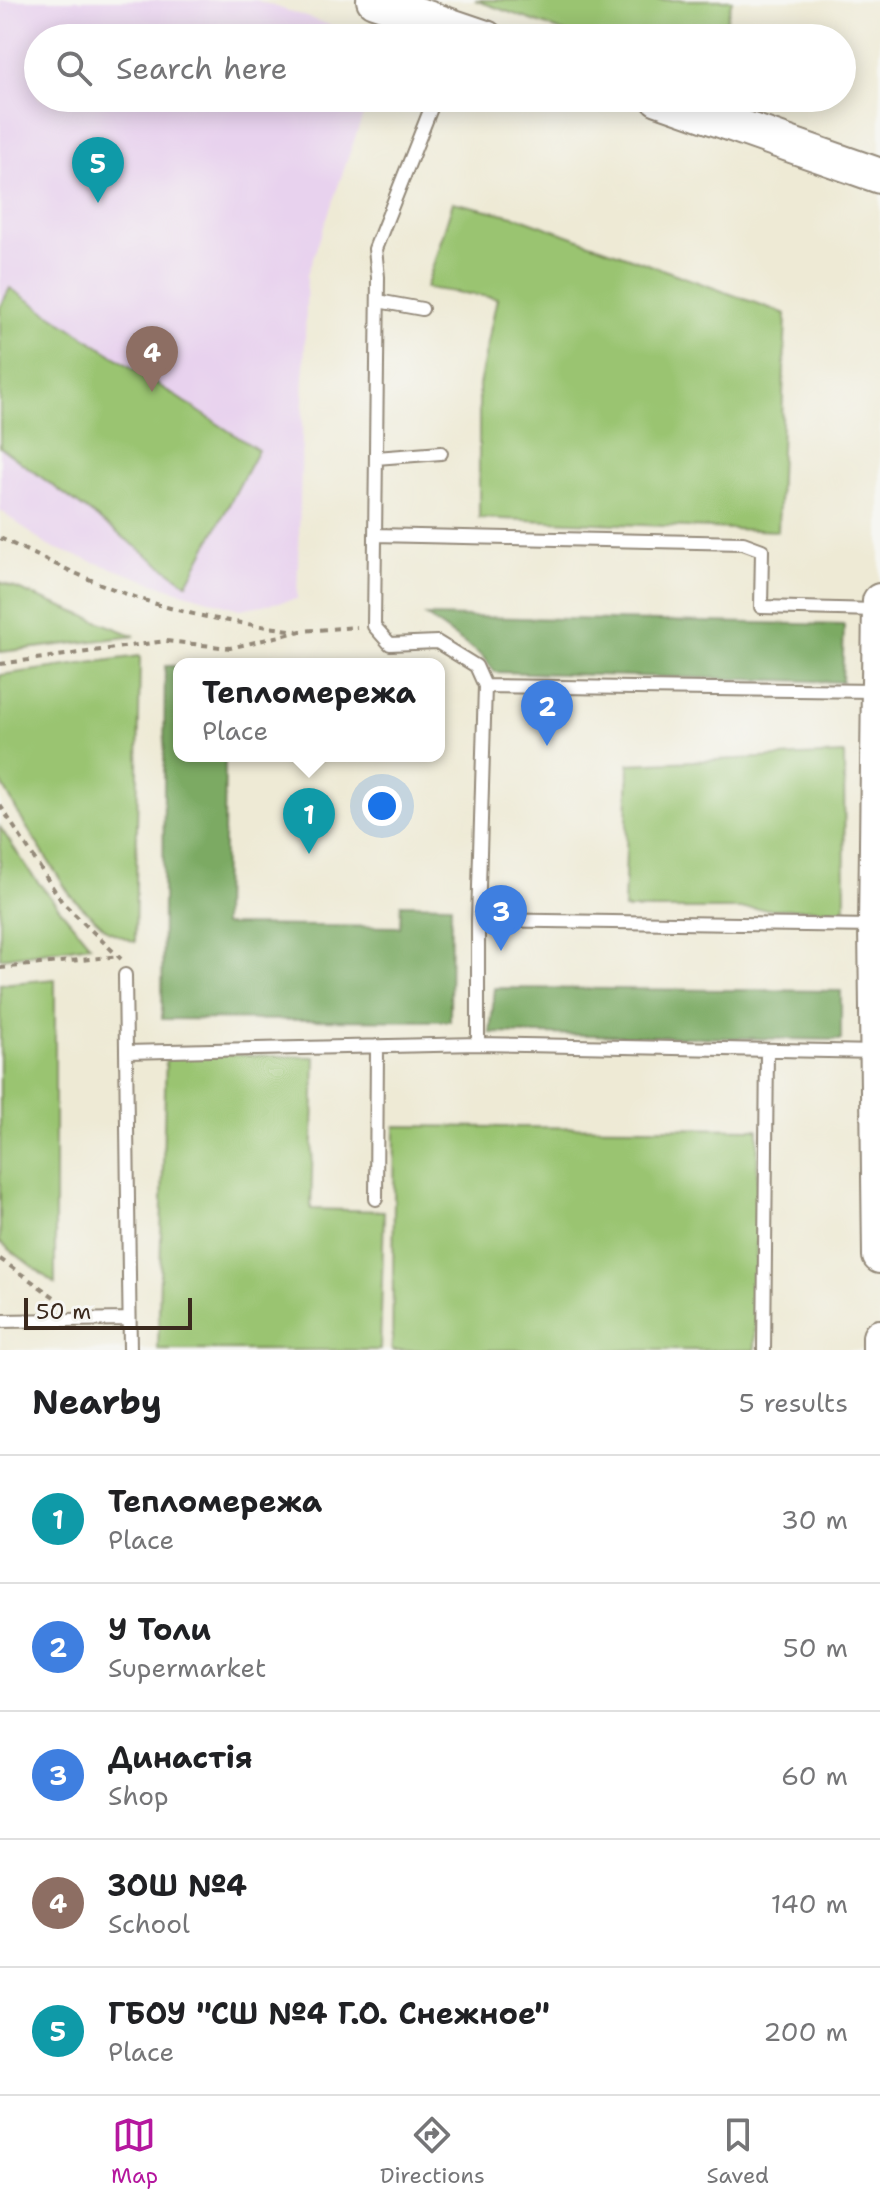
<!DOCTYPE html>
<html lang="en">
<head>
<meta charset="utf-8">
<style>
	:root { --surface:#fff; --page:#f2f2f2; --text:#202124; --muted:#757577; --line:#e0e0e0; --accent:#b5179e }
	body { margin:0; font-family:"Shantell Sans",sans-serif; background:var(--page); color:var(--text) }
	.scale { position:absolute; left:24px; bottom:20px; width:168px; box-sizing:border-box; padding-left:8px; border:4px solid #3b2a1e; border-top:0; font-size:22px; line-height:28px; white-space:nowrap; color:#3b2a1e; -webkit-text-stroke:6px #f6f6f2; paint-order:stroke }
	.you { position:absolute; left:382px; top:806px; width:28px; height:28px; margin:-20px; border:6px solid #fff; border-radius:50%; background:#1a73e8; box-shadow:0 0 0 12px #1a73e833 }
	.badge { display:grid; place-items:center; width:52px; height:52px; border-radius:50%; background:var(--accent); color:#fff; font-size:26px; font-weight:700 }
	.pin { position:absolute; translate:-50% -66px; filter:drop-shadow(0 2px 4px #0008) }
	.pin::after { content:''; position:absolute; top:42px; width:28px; height:24px; background:inherit; clip-path:polygon(0 0,100% 0,50% 100%) }
	.popup { position:absolute; left:173px; top:658px; width:272px; height:104px; box-sizing:border-box; display:grid; place-content:center; border-radius:16px; background:var(--surface); filter:drop-shadow(0 2px 6px #0005); font-size:26px; white-space:nowrap; color:var(--muted) }
	.popup b { font-size:30px; color:var(--text) }
	.popup::after { content:''; position:absolute; left:50%; top:100%; margin-left:-16px; border:16px solid transparent; border-top-color:var(--surface) }
	.list { margin:0; padding:0; list-style:none }
	h2 { display:flex; justify-content:space-between; align-items:center; height:104px; margin:0; padding:0 32px; font-size:34px }
	h2 small { font-size:26px; font-weight:400; color:var(--muted) }
	.list li { display:grid; grid-template-columns:52px 1fr auto; gap:24px; align-items:center; box-sizing:border-box; height:128px; padding:0 32px; border-top:2px solid var(--line) }
	.list b { display:block; font-size:30px; white-space:nowrap }
	.list p { margin:0; font-size:26px; white-space:nowrap; color:var(--muted) }
	.list em { font-size:26px; font-style:normal; color:var(--muted) }
	.icon { flex:none; width:44px; height:44px; fill:none; stroke:currentColor; stroke-width:2; stroke-linecap:round; stroke-linejoin:round }
	.map { position:relative; flex:none; width:880px; height:1350px; overflow:hidden }
	.search { position:absolute; background:var(--surface); box-shadow:0 4px 20px #0003; left:24px; right:24px; top:24px; height:88px; display:flex; align-items:center; gap:20px; box-sizing:border-box; padding:0 28px; border-radius:44px; color:var(--muted); font-size:30px }
	.sheet { height:744px; background:var(--surface) }
	nav { display:flex; justify-content:space-around; align-items:center; box-sizing:border-box; height:112px; border-top:2px solid var(--line); background:var(--surface); font-size:22px; color:var(--muted) }
	nav a { display:grid; justify-items:center; gap:4px }
	nav .on { color:var(--accent) }
	.map>svg:first-child { display:block }
	.built { fill:#e8d2ee }
	.green { fill:#9ac471; stroke:#6a7748; stroke-width:2 }
	.forest { fill:#7baa63; stroke:#5b6a40; stroke-width:2 }
	.lines { fill:none; stroke-linecap:round; stroke-linejoin:round }
	.lane-casing { stroke:#948a7a; stroke-width:16 }
	.secondary-casing { stroke:#948a7a; stroke-width:38 }
	.path { stroke:#948a7a; stroke-width:4; stroke-dasharray:6 6; stroke-linecap:butt }
	.lane { stroke:#fff; stroke-width:12 }
	.secondary { stroke:#fff; stroke-width:34 }
</style>
</head>
<body>
<div class="map">
<svg width="880" height="1350" viewBox="0 0 880 1350">
	<rect width="100%" height="100%" fill="#f6f6f2"/>
	<filter id="ink" filterUnits="userSpaceOnUse"><feTurbulence type="fractalNoise" baseFrequency=".0125" numOctaves="2"/><feDisplacementMap in="SourceGraphic" scale="16" xChannelSelector="R" yChannelSelector="G"/><feConvolveMatrix kernelMatrix="1 2 1 2 8 2 1 2 1" color-interpolation-filters="sRGB"/></filter>
	<filter id="wash" filterUnits="userSpaceOnUse"><feTurbulence type="fractalNoise" baseFrequency=".006" numOctaves="4" result="noise"/><feDisplacementMap in="SourceGraphic" scale="32" xChannelSelector="R" yChannelSelector="G"/><feGaussianBlur stdDeviation="1.8" result="paint"/><feColorMatrix in="noise" values="0 0 0 0 0 0 0 0 0 0 0 0 0 0 0 0 0 1.4 0 .05"/><feComposite in="paint" operator="in"/></filter>
	<g filter="url(#wash)">
		<rect width="100%" height="100%" fill="#eeead5"/>
		<path class="built" d="M 0,0 L 256,0 L 368,38 L 38,38 L 38,98 L 369,98 L 307,275 L 297,599 L 240,609 L 171,589 L 48,546 L 0,510 Z"/>
		<path class="green" d="M 475,0 L 732,0 L 722,38 L 581,38 Z
			M 453,202 L 518,217 L 786,314 L 778,531 L 479,518 L 479,385 L 497,298 L 426,288 Z
			M 10,288 L 258,450 L 187,584 L 0,447 L 0,307 Z
			M 0,582 L 135,636 L 0,652 Z
			M 140,656 L 135,942 L 108,931 L 71,896 L 22,820 L 0,780 L 0,675 Z
			M 844,754 L 845,909 L 624,909 L 629,764 Z
			M 0,827 L 32,875 L 90,945 L 0,958 Z
			M 55,979 L 55,1284 L 0,1242 L 0,984 Z
			M 166,1053 L 315,1057 L 311,1209 L 384,1211 L 380,1350 L 158,1350 Z
			M 395,1126 L 758,1129 L 755,1350 L 392,1350 Z"/>
		<path class="forest" d="M 426,616 L 844,625 L 842,682 L 495,672 L 482,656 Z
			M 165,666 L 179,666 L 179,756 L 428,756 L 428,758 L 225,757 L 223,925 L 400,927 L 401,904 L 451,905 L 450,1021 L 162,1019 Z
			M 495,988 L 841,991 L 841,1040 L 490,1033 Z"/>
	</g>
	<g filter="url(#ink)">
		<g class="lines">
			<g class="lane-casing">
				<path id="lane" d="M 435,98 L 375,249 L 378,277 L 374,626 L 390,644 L 437,642 L 476,666 L 485,686 L 876,691
					M 378,301 L 422,309
					M 376,458 L 441,453
					M 375,535 L 743,543 L 762,550 L 761,607 L 876,610
					M 485,686 L 478,920 L 478,1044 L 877,1052
					M 478,920 L 875,926
					M 125,975 L 130,1350
					M 126,1052 L 478,1044
					M 376,1199 L 377,1046
					M 0,1321 L 129,1319
					M 764,1350 L 767,1050"/>
			</g>
			<g class="secondary-casing">
				<path id="secondary" d="M 374,0 L 486,38
					M 658,98 L 880,176
					M 880,601 L 876,926 L 880,1256
					M 880,1350 L 880,1337"/>
			</g>
			<path class="path" d="M 0,538 C 55,564 111,592 170,608 C 212,620 254,625 297,631
				M 0,664 L 166,641 L 230,648 L 301,631 L 357,627
				M 0,805 L 62,902 L 121,959
				M 0,968 L 120,956
				M 0,1259 L 64,1304"/>
			<use href="#lane" class="lane"/>
			<use href="#secondary" class="secondary"/>
		</g>
	</g>
</svg>
<div class="scale">50 m</div>
<div class="you"></div>
<div class="pin badge" style="left:309px;top:854px;background:#0f9aa8">1</div>
<div class="popup"><b>Тепломережа</b>Place</div>
<div class="pin badge" style="left:547px;top:746px;background:#3f7fe0">2</div>
<div class="pin badge" style="left:501px;top:951px;background:#3f7fe0">3</div>
<div class="pin badge" style="left:152px;top:392px;background:#8d6e63">4</div>
<div class="pin badge" style="left:98px;top:203px;background:#0f9aa8">5</div>
<div class="search"><svg class="icon" aria-label="search" viewBox="0 0 24 24"><circle cx="10" cy="10" r="6"/><path d="M15 15l6 6"/></svg>Search here</div>
</div>
<section class="sheet">
<h2>Nearby<small>5 results</small></h2>
<ul class="list">
<li><span class="badge" style="background:#0f9aa8">1</span><div><b>Тепломережа</b><p>Place</p></div><em>30 m</em></li>
<li><span class="badge" style="background:#3f7fe0">2</span><div><b>У Толи</b><p>Supermarket</p></div><em>50 m</em></li>
<li><span class="badge" style="background:#3f7fe0">3</span><div><b>Династія</b><p>Shop</p></div><em>60 m</em></li>
<li><span class="badge" style="background:#8d6e63">4</span><div><b>ЗОШ №4</b><p>School</p></div><em>140 m</em></li>
<li><span class="badge" style="background:#0f9aa8">5</span><div><b>ГБОУ &quot;СШ №4 Г.О. Снежное&quot;</b><p>Place</p></div><em>200 m</em></li>
</ul>
</section>
<nav>
<a class="on"><svg class="icon" aria-label="map" viewBox="0 0 24 24"><path d="M3 6l6-2 6 2 6-2v14l-6 2-6-2-6 2zM9 4v14M15 6v14"/></svg>Map</a>
<a><svg class="icon" aria-label="directions" viewBox="0 0 24 24"><path d="M12 3l9 9-9 9-9-9zM9 14v-3h6M13 9l2 2-2 2"/></svg>Directions</a>
<a><svg class="icon" aria-label="saved" viewBox="0 0 24 24"><path d="M7 4h10v16l-5-4-5 4z"/></svg>Saved</a>
</nav>
</body>
</html>
